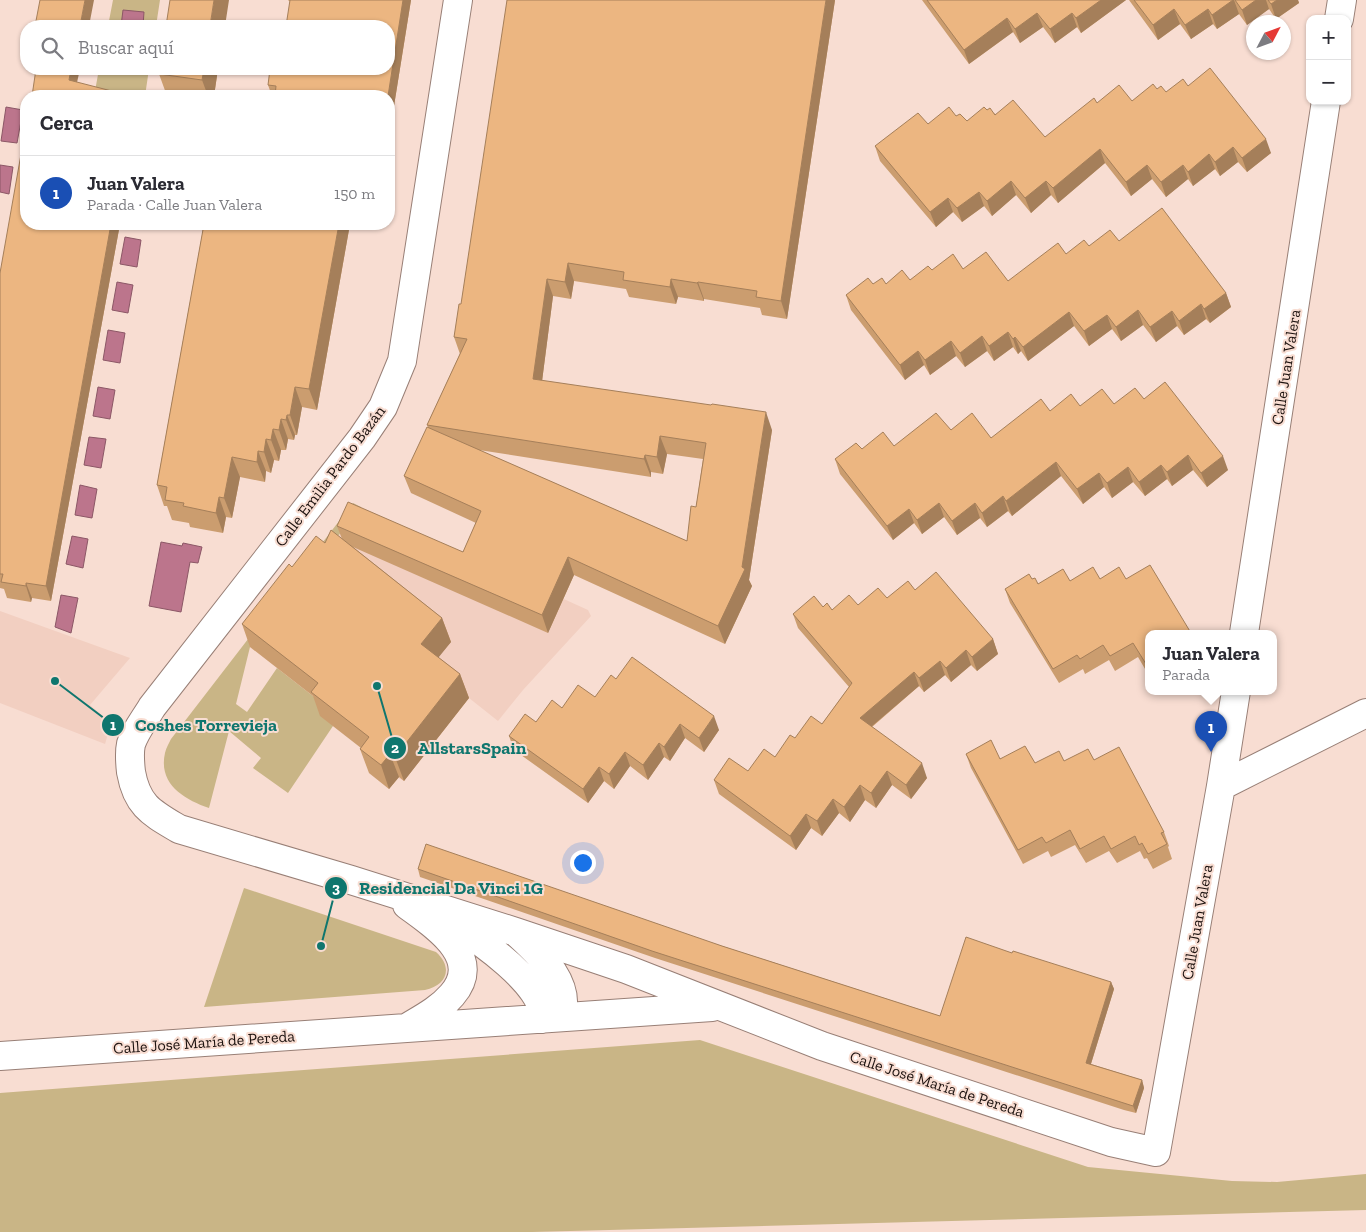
<!DOCTYPE html>
<html lang="es">
<head>
<meta charset="utf-8">
<style>
	:root { --surface:#fff; --page:#f7f7f7; --text:#2b2b33; --muted:#7c7c81; --line:#e1e1e2; --accent:#166736 }
	body { margin:0; font-family:"Zilla Slab",serif; background:var(--page); color:var(--text) }
	.controls { position:absolute; right:15px; top:15px; display:grid; overflow:hidden; border-radius:10px; box-shadow:0 1px 4px #0004 }
	.controls button { width:45px; height:45px; display:grid; place-items:center; padding:0; border:0; border-bottom:1px solid var(--line); background:var(--surface); color:var(--text); font:25px sans-serif }
	.compass { position:absolute; left:1246px; top:15px; width:45px; height:45px; border-radius:50%; background:var(--surface); box-shadow:0 1px 4px #0004; rotate:49deg }
	.you { position:absolute; left:582px; top:862px; width:18px; height:18px; margin:-12px; border:4px solid #fff; border-radius:50%; background:#1a73e8; box-shadow:0 0 0 8px #1a73e833 }
	.badge { display:grid; place-items:center; width:32px; height:32px; border-radius:50%; background:var(--accent); color:#fff; font-size:16px; font-weight:700 }
	.pin { position:absolute; translate:-50% -41px; filter:drop-shadow(0 1px 2px #0008) }
	.pin::after { content:''; position:absolute; top:26px; width:18px; height:15px; background:inherit; clip-path:polygon(0 0,100% 0,50% 100%) }
	.popup { position:absolute; left:1145px; top:630px; width:132px; height:65px; box-sizing:border-box; display:grid; place-content:center; border-radius:10px; background:var(--surface); filter:drop-shadow(0 1px 4px #0005); font-size:16px; white-space:nowrap; color:var(--muted) }
	.popup b { font-size:19px; color:var(--text) }
	.popup::after { content:''; position:absolute; left:50%; top:100%; margin-left:-10px; border:10px solid transparent; border-top-color:var(--surface) }
	.list { margin:0; padding:0; list-style:none }
	h2 { display:flex; justify-content:space-between; align-items:center; height:65px; margin:0; padding:0 20px; font-size:21px }
	h2 small { font-size:16px; font-weight:400; color:var(--muted) }
	.list li { display:grid; grid-template-columns:32px 1fr auto; gap:15px; align-items:center; box-sizing:border-box; height:75px; padding:0 20px; border-top:1px solid var(--line) }
	.list b { display:block; font-size:19px; white-space:nowrap }
	.list p { margin:0; font-size:16px; white-space:nowrap; color:var(--muted) }
	.list em { font-size:16px; font-style:normal; color:var(--muted) }
	.icon { flex:none; width:28px; height:28px; fill:none; stroke:currentColor; stroke-width:2; stroke-linecap:round; stroke-linejoin:round }
	.map { position:relative; flex:none; width:1366px; height:1232px; overflow:hidden }
	.search { position:absolute; background:var(--surface); box-shadow:0 1px 4px #0004; left:20px; top:20px; width:375px; height:55px; display:flex; align-items:center; gap:12px; box-sizing:border-box; padding:0 18px; border-radius:20px; color:var(--muted); font-size:19px }
	.panel { position:absolute; background:var(--surface); box-shadow:0 1px 4px #0004; left:20px; top:90px; width:375px; height:140px; border-radius:20px }
	.map>svg:first-child { display:block }
	.built { fill:#f2cfc1 }
	.green { fill:#c9b586 }
	.water { fill:#bc758c; stroke:#8c5766 }
	.lines { fill:none; stroke-linecap:round; stroke-linejoin:round }
	.minor-casing { stroke:#987f76; stroke-width:30 }
	.minor { stroke:#fff; stroke-width:28 }
	.wall { fill:#cb9d6f; fill-rule:evenodd }
	.shaded-wall { fill:#a57f5a }
	.building { fill:#ecb681; stroke:#a57f5a }
	.labels { text-anchor:middle; dominant-baseline:central; stroke-width:4; stroke-linejoin:round; paint-order:stroke }
	.street-label { font-size:16px; fill:#1c120f; stroke:#f8ddd2 }
	.leader { fill:none; stroke:#0f766e; stroke-width:2 }
	.callout-dot { fill:#0f766e; stroke:#f8ddd2; stroke-width:2 }
	.mark-label { font-size:15px; text-anchor:middle; font-weight:bold; fill:#fff }
	.callout-label { font-size:18px; text-anchor:middle; font-weight:bold; fill:#0f766e; stroke:#f8ddd2; stroke-width:4; stroke-linejoin:round; paint-order:stroke }
</style>
</head>
<body>
<div class="map">
<svg width="1366" height="1232" viewBox="0 0 1366 1232">
	<rect width="100%" height="100%" fill="#f8ddd2"/>
	<path class="built" d="M 361,507 L 588,610 L 591,616 L 523,690 L 498,721 L 469,698 L 404,781 L 398,778 L 389,789 L 369,773 L 378,761 L 341,718 L 250,647 Z
		M 0,611 L 130,658 L 90,705 L 111,723 L 105,744 L 0,703 Z"/>
	<path class="green" d="M 113,0 L 160,0 L 156,26 L 108,26 Z
		M 99,69 L 149,69 L 145,96 L 105,96 L 95,91 Z
		M 353,503 L 361,507 L 250,647 L 236,704 L 247,712 L 277,668 L 327,707 L 333,726 L 288,793 L 253,768 L 261,758 L 229,731 L 209,808 C 184,799 158,784 165,753 C 166,748 169,743 171,739 Z
		M 244,888 L 436,952 C 454,968 446,986 425,990 L 204,1007 Z
		M 700,1040 L 1088,1167 L 1232,1181 L 1277,1182 L 1366,1174 L 1366,1210 L 532,1232 L 0,1232 L 0,1093 Z"/>
	<path class="water" d="M 123,10 L 144,12 L 143,26 L 121,26 Z
		M 6,107 L 23,110 L 17,143 L 1,141 Z
		M 0,165 L 13,167 L 9,194 L 0,192 Z
		M 125,237 L 141,240 L 137,267 L 120,264 Z
		M 117,282 L 133,285 L 128,313 L 112,310 Z
		M 108,330 L 125,333 L 120,363 L 103,360 Z
		M 98,387 L 115,390 L 110,419 L 93,416 Z
		M 89,437 L 106,439 L 101,468 L 84,465 Z
		M 80,485 L 97,489 L 92,518 L 75,515 Z
		M 72,536 L 88,539 L 83,568 L 66,564 Z
		M 161,542 L 182,546 L 183,543 L 202,547 L 198,563 L 190,562 L 181,612 L 149,606 Z
		M 61,595 L 78,598 L 71,633 L 55,627 Z"/>
	<g class="lines">
		<g class="minor-casing">
			<path id="minor" d="M 458,0 L 402,361 L 383,407 L 362,438 L 152,707 C 145,719 135,731 131,744 C 129,753 130,763 131,772 C 137,806 152,813 179,829 L 351,880 L 516,932 L 626,969 L 822,1046 L 1111,1142 L 1156,1152 L 1221,786 L 1236,691
				M 1339,19 L 1342,0
				M 1244,633 L 1326,101
				M 1221,786 L 1366,713
				M 407,905 C 434,925 485,957 452,995 C 440,1009 423,1018 408,1027
				M 450,921 C 475,937 547,985 543,1019
				M 519,935 C 541,955 573,986 560,1017
				M 0,1056 L 712,1007"/>
		</g>
		<use href="#minor" class="minor"/>
	</g>
	<path class="wall" d="M 288,0 L 411,0 L 389,137 L 389,96 L 272,96 L 268,85 L 389,69 L 290,1 L 289,1 Z
		M 835,0 L 787,319 L 762,315 L 760,308 L 704,299 L 704,301 L 678,297 L 676,304 L 629,297 L 626,289 L 574,281 L 571,299 L 553,296 L 542,381 L 772,430 L 749,580 L 752,586 L 725,644 L 574,575 L 548,633 L 353,547 L 442,618 L 451,642 L 438,657 L 460,674 L 469,698 L 404,781 L 399,777 L 389,789 L 369,773 L 360,749 L 361,748 L 320,716 L 313,696 L 250,647 L 242,624 L 292,567 L 325,543 L 342,539 L 337,526 L 463,552 L 476,523 L 411,493 L 404,476 L 428,427 L 427,425 L 460,354 L 454,337 L 461,304 ZM 479,450 L 651,477 L 651,472 L 663,474 L 667,454 L 703,459 L 696,507 L 687,541 Z
		M 922,0 L 1126,0 L 1081,33 L 1077,27 L 1055,43 L 1043,27 L 1020,43 L 1013,32 L 969,64 Z
		M 1129,0 L 1298,0 L 1299,3 L 1276,19 L 1269,9 L 1247,25 L 1239,14 L 1217,29 L 1213,24 L 1191,39 L 1180,24 L 1158,40 Z
		M 218,69 L 214,96 L 167,96 L 159,74 Z
		M 1188,86 L 1271,153 L 1247,172 L 1238,162 L 1220,176 L 1215,169 L 1193,186 L 1188,179 L 1166,197 L 1152,179 L 1131,196 L 1105,163 L 1058,203 L 1051,195 L 1031,213 L 1016,195 L 992,216 L 984,206 L 962,222 L 953,212 L 936,227 L 880,161 L 875,146 L 928,124 L 956,116 L 967,121 L 987,110 L 1045,137 L 1097,103 L 1132,101 L 1157,89 L 1166,92 Z
		M 26,224 L 120,224 L 51,601 L 32,598 L 31,602 L 7,598 L 4,589 L 0,588 L 0,273 Z
		M 204,224 L 350,224 L 317,410 L 302,407 L 297,435 L 295,435 L 294,440 L 288,439 L 286,450 L 281,450 L 279,461 L 274,460 L 271,473 L 266,471 L 265,482 L 240,477 L 232,518 L 226,517 L 223,533 L 190,527 L 189,523 L 172,520 L 167,506 L 164,506 L 157,485 Z
		M 1119,241 L 1226,293 L 1231,307 L 1210,323 L 1206,319 L 1184,335 L 1177,326 L 1156,342 L 1143,325 L 1121,341 L 1112,329 L 1089,346 L 1074,326 L 1028,361 L 1021,351 L 1018,354 L 1013,347 L 994,361 L 987,351 L 965,367 L 956,356 L 930,375 L 924,365 L 905,380 L 851,310 L 846,295 L 873,284 L 886,284 L 910,280 L 932,270 L 963,269 L 1008,281 L 1066,254 L 1089,246 Z
		M 1144,399 L 1228,470 L 1207,487 L 1193,470 L 1172,486 L 1167,479 L 1145,496 L 1133,482 L 1112,498 L 1104,487 L 1083,504 L 1061,476 L 1012,516 L 1008,511 L 987,527 L 980,518 L 957,535 L 944,517 L 922,534 L 914,523 L 893,540 L 840,474 L 835,459 L 862,449 L 894,446 L 951,430 L 991,438 L 1050,411 L 1080,406 L 1114,404 Z
		M 1032,579 L 1038,584 L 1100,579 L 1148,633 L 1148,674 L 1138,657 L 1115,671 L 1109,660 L 1085,674 L 1083,669 L 1059,683 L 1010,603 L 1005,589 Z
		M 915,590 L 993,639 L 998,654 L 977,671 L 971,665 L 951,682 L 945,675 L 924,692 L 919,686 L 872,727 L 927,778 L 911,799 L 892,785 L 876,808 L 865,800 L 850,822 L 839,813 L 822,836 L 811,828 L 796,850 L 719,794 L 714,780 L 748,771 L 775,757 L 795,738 L 822,724 L 849,687 L 798,628 L 793,614 L 823,607 L 832,610 L 858,605 Z
		M 616,679 L 719,730 L 704,752 L 685,738 L 670,761 L 664,757 L 648,780 L 630,766 L 614,789 L 604,781 L 588,803 L 514,750 L 509,736 L 562,708 L 595,697 Z
		M 966,754 L 1035,763 L 1064,761 L 1164,832 L 1169,846 L 1168,847 L 1172,859 L 1153,869 L 1147,858 L 1144,859 L 1140,851 L 1117,863 L 1109,851 L 1086,863 L 1075,845 L 1051,857 L 1048,851 L 1023,864 L 971,768 Z
		M 418,869 L 722,946 L 940,1016 L 1012,953 L 1111,982 L 1114,989 L 1091,1064 L 1142,1080 L 1144,1088 L 1136,1113 L 1124,1110 L 655,958 L 420,877 Z"/>
	<path class="shaded-wall" d="M 85,0 L 94,0 L 89,26 L 80,26 Z
		M 214,0 L 229,0 L 225,26 L 210,26 Z
		M 403,0 L 411,0 L 389,137 L 389,96 L 388,96 Z
		M 826,0 L 835,0 L 787,319 L 781,301 Z
		M 1101,0 L 1126,0 L 1081,33 L 1076,18 Z
		M 1233,0 L 1234,0 L 1239,14 L 1217,29 L 1212,15 Z
		M 1256,0 L 1266,0 L 1269,9 L 1247,25 L 1242,10 Z
		M 1277,0 L 1298,0 L 1299,3 L 1276,19 L 1271,4 Z
		M 1174,9 L 1180,24 L 1158,40 L 1153,25 Z
		M 1208,9 L 1213,24 L 1191,39 L 1185,25 Z
		M 1037,13 L 1043,27 L 1020,43 L 1015,29 Z
		M 1072,13 L 1077,27 L 1055,43 L 1050,29 Z
		M 1007,18 L 1013,32 L 969,64 L 964,50 Z
		M 71,69 L 80,69 L 74,96 L 69,80 Z
		M 204,69 L 218,69 L 214,96 L 208,96 L 202,80 Z
		M 1266,139 L 1271,153 L 1247,172 L 1242,158 Z
		M 1233,147 L 1238,162 L 1220,176 L 1215,162 Z
		M 1100,149 L 1105,163 L 1058,203 L 1053,188 Z
		M 1209,154 L 1215,169 L 1193,186 L 1188,172 Z
		M 1147,165 L 1152,179 L 1131,196 L 1126,182 Z
		M 1183,165 L 1188,179 L 1166,197 L 1161,182 Z
		M 1011,181 L 1016,195 L 992,216 L 987,201 Z
		M 1046,181 L 1051,195 L 1031,213 L 1025,198 Z
		M 979,192 L 984,206 L 962,222 L 957,208 Z
		M 948,198 L 953,212 L 936,227 L 930,212 Z
		M 111,224 L 120,224 L 51,601 L 46,586 Z
		M 339,224 L 350,224 L 317,410 L 309,389 Z
		M 568,263 L 574,281 L 571,299 L 565,282 Z
		M 547,279 L 553,296 L 540,397 L 533,379 Z
		M 671,279 L 678,297 L 676,304 L 670,287 Z
		M 698,282 L 704,299 L 704,301 L 697,283 Z
		M 1226,293 L 1231,307 L 1210,323 L 1204,309 Z
		M 1201,304 L 1206,319 L 1184,335 L 1179,321 Z
		M 1138,310 L 1143,325 L 1121,341 L 1116,327 Z
		M 1172,311 L 1177,326 L 1156,342 L 1150,327 Z
		M 1069,312 L 1074,326 L 1028,361 L 1023,347 Z
		M 1107,315 L 1112,329 L 1089,346 L 1084,331 Z
		M 1008,332 L 1013,347 L 994,361 L 989,346 Z
		M 982,336 L 987,351 L 965,367 L 960,353 Z
		M 1015,337 L 1021,351 L 1018,354 L 1013,339 Z
		M 951,341 L 956,356 L 930,375 L 925,360 Z
		M 918,351 L 924,365 L 905,380 L 900,365 Z
		M 295,387 L 302,407 L 297,435 L 290,415 Z
		M 766,412 L 772,430 L 749,580 L 752,586 L 725,644 L 718,626 L 742,567 Z
		M 287,415 L 295,435 L 294,440 L 286,420 Z
		M 281,419 L 288,439 L 286,450 L 279,430 Z
		M 273,429 L 281,450 L 279,461 L 271,440 Z
		M 660,436 L 667,454 L 663,474 L 657,457 Z
		M 266,439 L 274,460 L 271,473 L 264,452 Z
		M 258,451 L 266,471 L 265,482 L 257,462 Z
		M 645,455 L 651,472 L 651,477 L 644,459 Z
		M 1188,455 L 1193,470 L 1172,486 L 1167,472 Z
		M 1223,456 L 1228,470 L 1207,487 L 1201,473 Z
		M 232,457 L 240,477 L 232,518 L 224,498 Z
		M 1056,462 L 1061,476 L 1012,516 L 1006,501 Z
		M 1161,465 L 1167,479 L 1145,496 L 1139,482 Z
		M 1128,467 L 1133,482 L 1112,498 L 1107,483 Z
		M 1099,473 L 1104,487 L 1083,504 L 1077,489 Z
		M 1003,496 L 1008,511 L 987,527 L 982,513 Z
		M 219,497 L 226,517 L 223,533 L 216,513 Z
		M 939,503 L 944,517 L 922,534 L 917,520 Z
		M 975,503 L 980,518 L 957,535 L 952,521 Z
		M 909,509 L 914,523 L 893,540 L 887,526 Z
		M 568,557 L 574,575 L 548,633 L 542,615 Z
		M 26,583 L 32,598 L 31,602 L 26,586 Z
		M 442,618 L 451,642 L 430,668 L 421,644 Z
		M 993,639 L 998,654 L 977,671 L 972,657 Z
		M 966,650 L 971,665 L 951,682 L 946,668 Z
		M 940,661 L 945,675 L 924,692 L 919,678 Z
		M 914,672 L 919,686 L 865,732 L 860,718 Z
		M 460,674 L 469,698 L 404,781 L 395,757 Z
		M 714,716 L 719,730 L 704,752 L 699,738 Z
		M 680,724 L 685,738 L 670,761 L 664,747 Z
		M 659,743 L 664,757 L 648,780 L 643,765 Z
		M 625,752 L 630,766 L 614,789 L 609,774 Z
		M 390,754 L 399,777 L 389,789 L 381,765 Z
		M 922,763 L 927,778 L 911,799 L 906,785 Z
		M 599,767 L 604,781 L 588,803 L 583,789 Z
		M 887,771 L 892,785 L 876,808 L 871,793 Z
		M 860,785 L 865,800 L 850,822 L 844,807 Z
		M 833,799 L 839,813 L 822,836 L 817,821 Z
		M 806,814 L 811,828 L 796,850 L 790,836 Z
		M 1111,982 L 1114,989 L 1089,1070 L 1086,1063 Z
		M 1142,1080 L 1144,1088 L 1136,1113 L 1133,1106 Z"/>
	<path class="building" d="M 40,0 L 85,0 L 80,26 L 35,26 Z
		M 170,0 L 214,0 L 210,26 L 166,26 Z
		M 290,0 L 403,0 L 388,96 L 275,96 L 276,86 L 268,85 L 270,69 L 389,69 L 389,26 L 286,26 Z
		M 507,0 L 826,0 L 781,301 L 756,297 L 757,291 L 698,282 L 697,283 L 671,279 L 670,287 L 623,280 L 624,272 L 568,263 L 565,282 L 547,279 L 533,379 L 711,405 L 712,404 L 766,412 L 742,567 L 745,569 L 718,626 L 568,557 L 542,615 L 337,526 L 348,502 L 463,552 L 481,511 L 404,476 L 427,427 L 687,541 L 691,506 L 696,507 L 706,443 L 660,436 L 657,457 L 645,455 L 644,459 L 427,425 L 467,339 L 454,337 L 459,304 L 461,304 Z
		M 927,0 L 1101,0 L 1076,18 L 1072,13 L 1050,29 L 1037,13 L 1015,29 L 1007,18 L 964,50 Z
		M 1134,0 L 1233,0 L 1212,15 L 1208,9 L 1185,25 L 1174,9 L 1153,25 Z
		M 1235,0 L 1256,0 L 1242,10 Z
		M 1268,0 L 1277,0 L 1271,4 Z
		M 1210,68 L 1266,139 L 1242,158 L 1233,147 L 1215,162 L 1209,154 L 1188,172 L 1183,165 L 1161,182 L 1147,165 L 1126,182 L 1100,149 L 1053,188 L 1046,181 L 1025,198 L 1011,181 L 987,201 L 979,192 L 957,208 L 948,198 L 930,212 L 875,146 L 918,113 L 928,124 L 949,107 L 956,116 L 960,114 L 967,121 L 984,107 L 987,110 L 990,108 L 995,115 L 1013,100 L 1045,137 L 1094,98 L 1097,103 L 1119,85 L 1132,101 L 1153,84 L 1157,89 L 1161,86 L 1166,92 L 1183,79 L 1188,86 Z
		M 36,69 L 71,69 L 69,80 L 131,96 L 32,96 Z
		M 160,69 L 204,69 L 202,80 L 159,74 Z
		M 26,126 L 26,224 L 111,224 L 46,586 L 26,583 L 26,586 L 1,582 L 3,574 L 0,574 L 0,273 Z
		M 1162,208 L 1226,293 L 1204,309 L 1201,304 L 1179,321 L 1172,311 L 1150,327 L 1138,310 L 1116,327 L 1107,315 L 1084,331 L 1069,312 L 1023,347 L 1015,337 L 1013,339 L 1008,332 L 989,346 L 982,336 L 960,353 L 951,341 L 925,360 L 918,351 L 900,365 L 846,295 L 868,278 L 873,284 L 882,278 L 886,284 L 902,270 L 910,280 L 928,266 L 932,270 L 953,254 L 963,269 L 986,252 L 1008,281 L 1058,243 L 1066,254 L 1084,240 L 1089,246 L 1110,230 L 1119,241 Z
		M 204,224 L 339,224 L 309,389 L 295,387 L 290,415 L 287,415 L 286,420 L 281,419 L 279,430 L 273,429 L 271,440 L 266,439 L 264,452 L 258,451 L 257,462 L 232,457 L 224,498 L 219,497 L 216,513 L 183,506 L 184,503 L 165,500 L 167,487 L 157,485 Z
		M 1165,382 L 1223,456 L 1201,473 L 1188,455 L 1167,472 L 1161,465 L 1139,482 L 1128,467 L 1107,483 L 1099,473 L 1077,489 L 1056,462 L 1006,501 L 1003,496 L 982,513 L 975,503 L 952,521 L 939,503 L 917,520 L 909,509 L 887,526 L 835,459 L 856,443 L 862,449 L 883,432 L 894,446 L 936,413 L 951,430 L 972,413 L 991,438 L 1041,399 L 1050,411 L 1071,394 L 1080,406 L 1102,389 L 1114,404 L 1135,388 L 1144,399 Z
		M 331,530 L 442,618 L 421,644 L 460,674 L 395,757 L 390,754 L 381,765 L 360,749 L 369,737 L 311,692 L 318,683 L 242,624 L 289,564 L 292,567 L 316,536 L 325,543 Z
		M 1150,565 L 1191,633 L 1148,633 L 1148,663 L 1146,664 L 1133,643 L 1110,656 L 1103,645 L 1080,659 L 1077,655 L 1053,669 L 1005,589 L 1029,574 L 1032,579 L 1035,578 L 1038,584 L 1063,569 L 1070,581 L 1093,567 L 1100,579 L 1119,567 L 1126,579 Z
		M 936,572 L 993,639 L 972,657 L 966,650 L 946,668 L 940,661 L 919,678 L 914,672 L 860,718 L 922,763 L 906,785 L 887,771 L 871,793 L 860,785 L 844,807 L 833,799 L 817,821 L 806,814 L 790,836 L 714,780 L 729,758 L 748,771 L 764,749 L 775,757 L 790,735 L 795,738 L 811,716 L 822,724 L 852,683 L 793,614 L 814,596 L 823,607 L 827,603 L 832,610 L 849,595 L 858,605 L 878,588 L 887,598 L 908,581 L 915,590 Z
		M 632,657 L 714,716 L 699,738 L 680,724 L 664,747 L 659,743 L 643,765 L 625,752 L 609,774 L 599,767 L 583,789 L 509,736 L 525,714 L 536,722 L 552,700 L 562,708 L 578,685 L 595,697 L 611,675 L 616,679 Z
		M 991,740 L 1000,759 L 1025,746 L 1035,763 L 1059,751 L 1064,761 L 1088,749 L 1094,760 L 1119,747 L 1164,832 L 1161,833 L 1167,844 L 1148,854 L 1142,843 L 1139,845 L 1135,836 L 1111,849 L 1104,836 L 1080,849 L 1070,830 L 1046,843 L 1042,837 L 1018,850 L 966,754 Z
		M 426,844 L 722,946 L 940,1016 L 966,937 L 1012,953 L 1013,951 L 1111,982 L 1086,1063 L 1142,1080 L 1133,1106 L 652,951 L 418,869 Z"/>
	<g class="labels">
		<g class="street-label">
			<text transform="translate(1286 367) rotate(-81)">Calle Juan Valera</text>
			<text transform="translate(330 476) rotate(-53)">Calle Emilia Pardo Bazán</text>
			<text transform="translate(1197 922) rotate(-80)">Calle Juan Valera</text>
			<text transform="translate(204 1042) rotate(-4)">Calle José María de Pereda</text>
			<text transform="translate(937 1084) rotate(18)">Calle José María de Pereda</text>
		</g>
	</g>
	<path class="leader" d="M55 681L113 725M377 686L395 748M321 946L336 888"/>
	<g class="callout-dot">
		<circle cx="55" cy="681" r="5"/>
		<circle cx="377" cy="686" r="5"/>
		<circle cx="321" cy="946" r="5"/>
		<circle cx="113" cy="725" r="12"/>
		<circle cx="395" cy="748" r="12"/>
		<circle cx="336" cy="888" r="12"/>
	</g>
	<g class="mark-label">
		<text x="113" y="730">1</text>
		<text x="395" y="753">2</text>
		<text x="336" y="893">3</text>
	</g>
	<g class="callout-label">
		<text x="206" y="731">Coshes Torrevieja</text>
		<text x="472" y="754">AllstarsSpain</text>
		<text x="451" y="894">Residencial Da Vinci 1G</text>
	</g>
</svg>
<div class="controls">
<button>+</button>
<button>−</button>
</div>
<svg class="compass" viewBox="-18 -18 36 36"><path d="M0-13l5 13h-10z" fill="#e53935"/><path d="M0 13l5-13h-10z" fill="#7c7c81"/></svg>
<div class="you"></div>
<div class="pin badge" style="left:1211px;top:752px;background:#1a4fb4">1</div>
<div class="popup"><b>Juan Valera</b>Parada</div>
<div class="search"><svg class="icon" aria-label="search" viewBox="0 0 24 24"><circle cx="10" cy="10" r="6"/><path d="M15 15l6 6"/></svg>Buscar aquí</div>
<section class="panel">
<h2>Cerca<small></small></h2>
<ul class="list">
<li><span class="badge" style="background:#1a4fb4">1</span><div><b>Juan Valera</b><p>Parada · Calle Juan Valera</p></div><em>150 m</em></li>
</ul>
</section>
</div>
</body>
</html>
